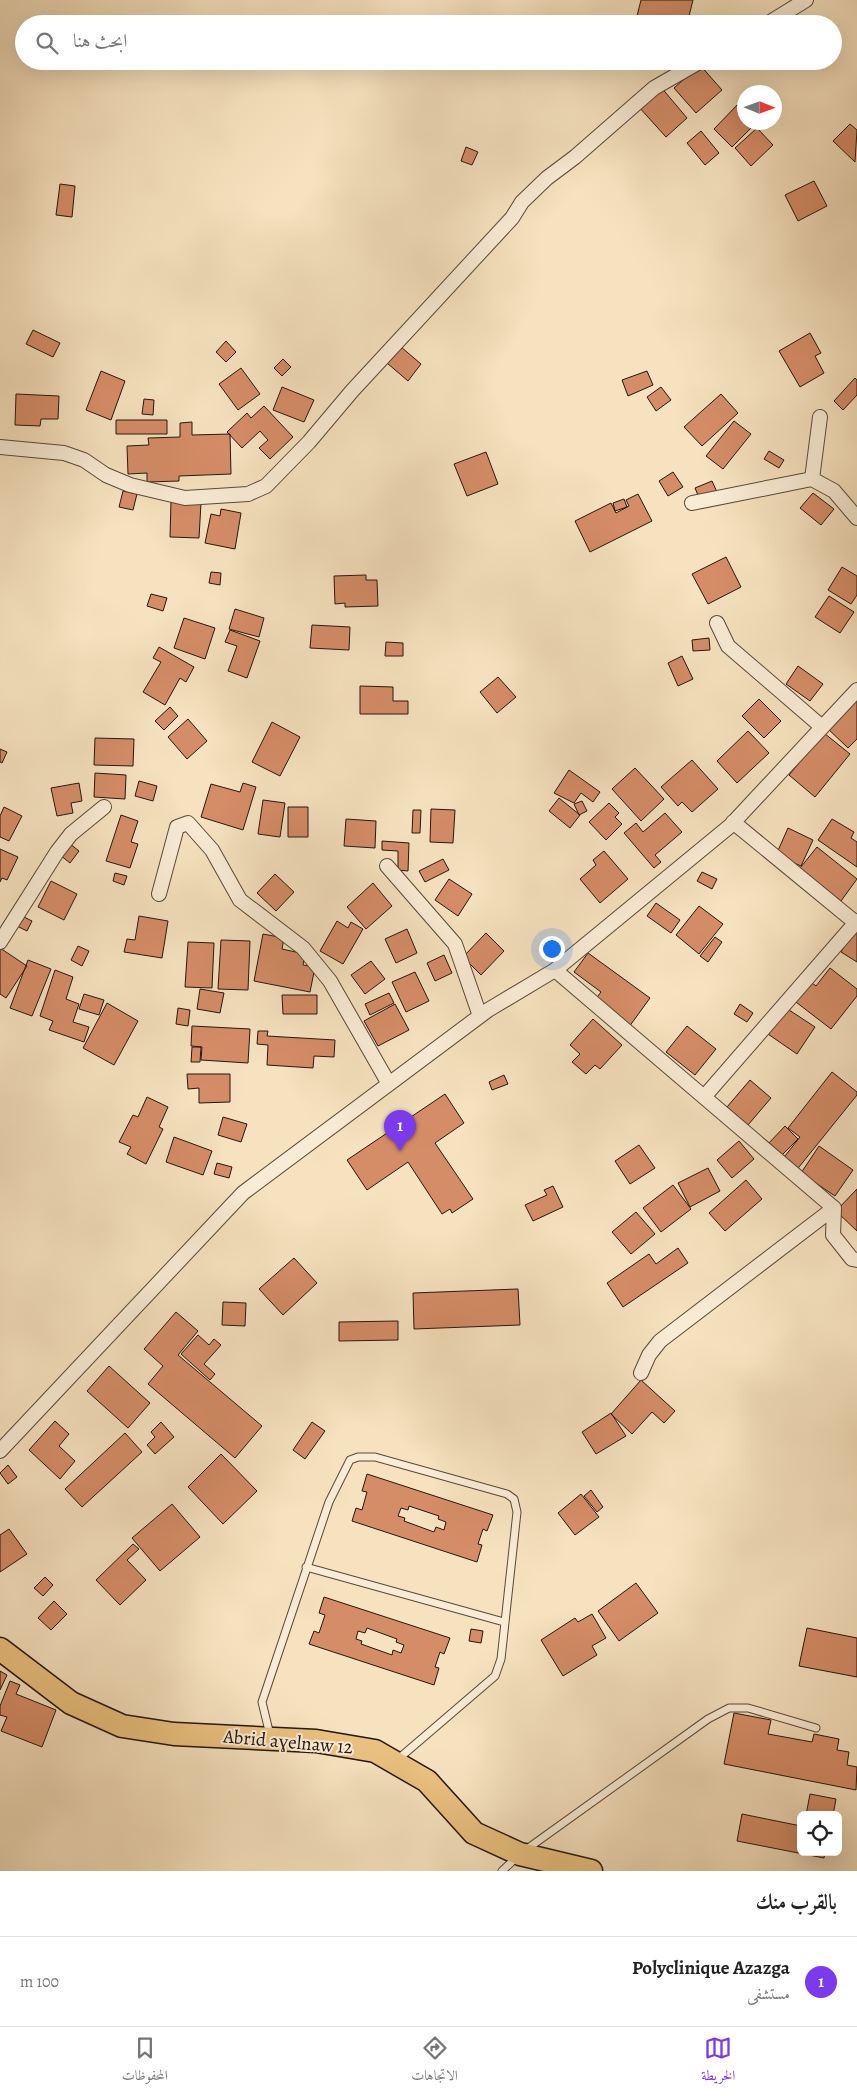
<!DOCTYPE html>
<html lang="ar">
<head>
<meta charset="utf-8">
<style>
	:root { --surface:#fff; --page:#f6f6f6; --text:#222; --muted:#767676; --line:#e0e0e0; --accent:#7c3aed }
	body { margin:0; font-family:Alegreya,Amiri,serif; background:var(--page); color:var(--text); direction:rtl }
	.controls { position:absolute; right:15px; bottom:15px; display:grid; overflow:hidden; border-radius:8px; box-shadow:0 5px 20px #0002 }
	.controls button { width:45px; height:45px; display:grid; place-items:center; padding:0; border:0; border-bottom:1px solid var(--line); background:var(--surface); color:var(--text); font:25px sans-serif }
	.compass { position:absolute; left:737px; top:85px; width:45px; height:45px; border-radius:50%; background:var(--surface); box-shadow:0 5px 20px #0002; rotate:91deg }
	.you { position:absolute; left:551px; top:948px; width:18px; height:18px; margin:-12px; border:4px solid #fff; border-radius:50%; background:#1a73e8; box-shadow:0 0 0 8px #1a73e833 }
	.badge { display:grid; place-items:center; width:32px; height:32px; border-radius:50%; background:var(--accent); color:#fff; font-size:16px; font-weight:700 }
	.pin { position:absolute; translate:-50% -41px; filter:drop-shadow(0 1px 2px #0008) }
	.pin::after { content:''; position:absolute; top:26px; width:18px; height:15px; background:inherit; clip-path:polygon(0 0,100% 0,50% 100%) }
	.list { margin:0; padding:0; list-style:none }
	h2 { display:flex; justify-content:space-between; align-items:center; height:65px; margin:0; padding:0 20px; font-size:21px }
	h2 small { font-size:16px; font-weight:400; color:var(--muted) }
	.list li { display:grid; grid-template-columns:32px 1fr auto; gap:15px; align-items:center; box-sizing:border-box; height:90px; padding:0 20px; border-top:1px solid var(--line) }
	.list b { display:block; font-size:19px; white-space:nowrap }
	.list p { margin:0; font-size:16px; white-space:nowrap; color:var(--muted) }
	.list em { font-size:16px; font-style:normal; color:var(--muted) }
	.icon { flex:none; width:28px; height:28px; fill:none; stroke:currentColor; stroke-width:2; stroke-linecap:round; stroke-linejoin:round }
	.map { position:relative; flex:none; width:857px; height:1871px; overflow:hidden; direction:ltr }
	.search { position:absolute; background:var(--surface); box-shadow:0 5px 20px #0002; left:15px; right:15px; top:15px; height:55px; display:flex; align-items:center; gap:12px; box-sizing:border-box; padding:0 18px; border-radius:28px; color:var(--muted); font-size:19px }
	.sheet { height:155px; background:var(--surface) }
	nav { display:flex; justify-content:space-around; align-items:center; box-sizing:border-box; height:70px; border-top:1px solid var(--line); background:var(--surface); font-size:14px; color:var(--muted) }
	nav a { display:grid; justify-items:center; gap:2px }
	nav .on { color:var(--accent) }
	.map>svg:first-child { display:block }
	.building { fill:#d58d68; stroke:#24160e; fill-rule:evenodd }
	.lines { fill:none; stroke-linecap:round; stroke-linejoin:round }
	.lane-casing { stroke:#58493a; stroke-width:9 }
	.street-casing { stroke:#58493a; stroke-width:16 }
	.primary-casing { stroke:#24160e; stroke-width:25 }
	.lane { stroke:#f9ecd5; stroke-width:7 }
	.street { stroke:#f9ecd5; stroke-width:14 }
	.primary { stroke:#ebc180; stroke-width:22 }
	.labels { text-anchor:middle; dominant-baseline:central; stroke-width:4; stroke-linejoin:round; paint-order:stroke }
	.street-label { font-size:19px; fill:#24160e; stroke:#f9ecd5 }
</style>
</head>
<body>
<div class="map">
<svg width="857" height="1871" viewBox="0 0 857 1871">
	<rect width="100%" height="100%" fill="#f6e2bf"/>
	<filter id="stains"><feTurbulence type="fractalNoise" baseFrequency=".004" numOctaves="4"/><feColorMatrix values="0 0 0 0 .2 0 0 0 0 .09 0 0 0 0 .02 0 0 0 .5 -.17"/></filter>
	<radialGradient id="worn" r=".72"><stop offset=".6" stop-color="#630" stop-opacity="0"/><stop offset="1" stop-color="#630" stop-opacity=".3"/></radialGradient>
	<path class="building" d="M 641,0 L 693,0 L 687,24 L 662,21 L 661,24 L 635,24 Z
		M 700,65 L 722,90 L 696,113 L 674,88 Z
		M 660,86 L 687,118 L 666,137 L 638,106 Z
		M 739,103 L 744,108 L 744,122 L 757,122 L 732,147 L 714,129 Z
		M 850,124 L 857,130 L 855,162 L 833,141 Z
		M 757,128 L 773,145 L 751,166 L 735,148 Z
		M 701,131 L 719,153 L 705,165 L 687,143 Z
		M 466,147 L 478,152 L 472,165 L 461,161 Z
		M 814,181 L 827,206 L 798,221 L 785,195 Z
		M 60,184 L 75,186 L 72,217 L 56,215 Z
		M 33,330 L 60,343 L 53,357 L 26,344 Z
		M 810,333 L 821,353 L 815,356 L 824,373 L 800,387 L 779,351 Z
		M 226,341 L 236,352 L 226,362 L 216,352 Z
		M 401,347 L 421,364 L 408,381 L 387,363 Z
		M 283,359 L 291,367 L 282,376 L 274,368 Z
		M 241,368 L 260,394 L 238,410 L 219,384 Z
		M 101,371 L 125,381 L 111,420 L 86,410 Z
		M 647,371 L 653,385 L 628,396 L 622,380 Z
		M 855,378 L 857,380 L 857,395 L 843,410 L 834,401 Z
		M 282,387 L 314,400 L 304,422 L 273,410 Z
		M 661,387 L 671,400 L 656,411 L 647,397 Z
		M 16,394 L 59,396 L 58,419 L 41,419 L 40,426 L 15,425 Z
		M 721,394 L 738,413 L 702,446 L 684,427 Z
		M 144,399 L 154,400 L 153,415 L 142,414 Z
		M 264,406 L 293,437 L 270,459 L 259,448 L 268,440 L 260,431 L 242,448 L 227,432 L 247,413 L 251,418 Z
		M 116,420 L 167,420 L 167,434 L 116,434 Z
		M 734,421 L 751,434 L 723,469 L 706,456 Z
		M 192,422 L 192,435 L 230,434 L 231,474 L 179,476 L 179,481 L 147,482 L 147,473 L 128,474 L 127,446 L 149,445 L 148,438 L 180,437 L 180,423 Z
		M 769,451 L 784,460 L 779,468 L 764,459 Z
		M 486,452 L 498,484 L 467,496 L 454,464 Z
		M 673,472 L 683,487 L 668,496 L 659,481 Z
		M 712,481 L 717,492 L 700,500 L 695,488 Z
		M 123,491 L 137,494 L 133,510 L 119,507 Z
		M 813,493 L 834,509 L 821,525 L 800,508 Z
		M 638,494 L 652,521 L 590,552 L 575,521 L 611,503 L 616,513 L 629,506 L 626,500 Z
		M 624,499 L 627,507 L 615,511 L 613,503 Z
		M 171,501 L 201,503 L 199,538 L 170,537 Z
		M 221,509 L 241,513 L 235,549 L 205,543 L 211,514 L 220,516 Z
		M 726,557 L 741,587 L 708,604 L 692,574 Z
		M 842,567 L 857,576 L 857,595 L 851,604 L 828,590 Z
		M 211,572 L 221,573 L 220,585 L 209,583 Z
		M 366,575 L 366,580 L 377,580 L 378,606 L 345,607 L 345,603 L 335,604 L 334,576 Z
		M 151,594 L 167,598 L 163,611 L 147,606 Z
		M 829,596 L 854,612 L 840,633 L 815,617 Z
		M 235,609 L 264,618 L 259,637 L 229,629 Z
		M 184,618 L 215,628 L 205,659 L 174,648 Z
		M 312,625 L 350,627 L 349,650 L 310,648 Z
		M 230,630 L 260,641 L 247,678 L 228,671 L 237,646 L 225,642 Z
		M 709,638 L 710,650 L 693,651 L 692,640 Z
		M 386,642 L 403,643 L 403,656 L 385,656 Z
		M 159,647 L 194,667 L 186,682 L 180,678 L 165,705 L 143,692 L 161,662 L 153,658 Z
		M 682,656 L 693,679 L 678,686 L 668,663 Z
		M 798,666 L 823,684 L 810,701 L 786,684 Z
		M 498,677 L 516,697 L 497,713 L 480,692 Z
		M 360,686 L 393,687 L 393,701 L 408,701 L 408,714 L 360,714 Z
		M 857,693 L 857,739 L 848,748 L 825,726 Z
		M 759,699 L 781,721 L 764,738 L 742,716 Z
		M 170,707 L 178,716 L 164,730 L 155,721 Z
		M 188,719 L 207,741 L 187,759 L 168,737 Z
		M 272,722 L 300,737 L 280,776 L 252,762 Z
		M 748,731 L 769,753 L 737,783 L 717,761 Z
		M 824,733 L 850,754 L 815,797 L 789,775 Z
		M 95,738 L 134,739 L 133,766 L 94,765 Z
		M 0,749 L 7,752 L 2,763 L 0,762 Z
		M 692,760 L 718,789 L 692,812 L 682,802 L 678,806 L 661,787 Z
		M 635,768 L 664,799 L 641,821 L 612,789 Z
		M 569,770 L 600,792 L 593,802 L 581,793 L 574,803 L 554,793 Z
		M 95,773 L 126,775 L 125,799 L 94,797 Z
		M 139,781 L 157,786 L 153,801 L 135,796 Z
		M 79,783 L 82,801 L 71,803 L 73,813 L 57,816 L 51,788 Z
		M 243,783 L 256,787 L 243,830 L 201,817 L 211,784 L 240,792 Z
		M 559,798 L 580,815 L 570,828 L 549,811 Z
		M 263,800 L 285,803 L 280,837 L 258,834 Z
		M 582,801 L 587,811 L 579,815 L 574,804 Z
		M 609,803 L 619,813 L 615,817 L 622,824 L 606,840 L 589,822 Z
		M 4,807 L 22,816 L 9,841 L 0,837 L 0,816 Z
		M 288,807 L 308,807 L 308,837 L 288,837 Z
		M 431,809 L 455,810 L 453,843 L 430,842 Z
		M 413,810 L 421,810 L 420,833 L 412,833 Z
		M 665,813 L 682,832 L 655,855 L 661,862 L 654,868 L 624,833 L 636,823 L 643,832 Z
		M 121,815 L 138,821 L 131,842 L 138,844 L 130,868 L 106,861 Z
		M 346,819 L 376,821 L 375,848 L 344,846 Z
		M 832,819 L 854,832 L 851,838 L 857,842 L 857,867 L 818,840 Z
		M 788,828 L 813,840 L 801,866 L 776,855 Z
		M 382,841 L 409,843 L 408,871 L 398,870 L 398,851 L 382,850 Z
		M 69,843 L 79,851 L 70,863 L 60,855 Z
		M 817,847 L 857,879 L 841,901 L 800,868 Z
		M 0,849 L 18,857 L 7,880 L 2,878 L 0,882 Z
		M 604,851 L 628,879 L 600,903 L 580,879 L 596,865 L 593,860 Z
		M 443,859 L 449,870 L 425,882 L 419,871 Z
		M 702,872 L 717,879 L 712,889 L 697,881 Z
		M 115,873 L 127,876 L 124,885 L 113,881 Z
		M 275,874 L 294,892 L 276,911 L 257,893 Z
		M 449,879 L 472,894 L 458,916 L 435,900 Z
		M 51,881 L 77,894 L 64,920 L 38,907 Z
		M 373,883 L 392,906 L 366,929 L 347,907 Z
		M 656,903 L 680,920 L 671,933 L 647,916 Z
		M 699,906 L 723,924 L 699,954 L 676,935 Z
		M 22,916 L 32,921 L 27,931 L 17,926 Z
		M 139,916 L 168,921 L 162,958 L 124,952 L 127,939 L 135,940 Z
		M 337,921 L 348,928 L 351,922 L 363,929 L 343,964 L 320,951 Z
		M 857,925 L 857,962 L 841,952 Z
		M 407,929 L 417,953 L 396,963 L 385,939 Z
		M 486,933 L 504,951 L 481,975 L 463,957 Z
		M 263,934 L 284,938 L 282,949 L 305,954 L 303,965 L 315,967 L 310,992 L 254,981 Z
		M 715,937 L 722,942 L 708,962 L 700,956 Z
		M 221,940 L 250,941 L 248,990 L 218,989 Z
		M 188,942 L 214,943 L 212,988 L 185,987 Z
		M 78,946 L 89,951 L 82,966 L 71,960 Z
		M 0,948 L 27,966 L 6,998 L 0,994 Z
		M 588,953 L 650,998 L 629,1027 L 594,1001 L 601,992 L 574,972 Z
		M 444,955 L 452,973 L 435,981 L 427,963 Z
		M 28,960 L 51,969 L 32,1016 L 10,1008 Z
		M 371,961 L 385,979 L 365,994 L 351,975 Z
		M 830,968 L 857,989 L 857,996 L 831,1029 L 792,999 L 808,980 L 816,986 Z
		M 55,970 L 73,977 L 66,999 L 79,1004 L 73,1022 L 89,1027 L 84,1042 L 49,1030 L 53,1021 L 40,1016 Z
		M 415,972 L 429,1001 L 406,1012 L 392,982 Z
		M 200,989 L 224,993 L 220,1013 L 197,1009 Z
		M 389,993 L 394,1003 L 370,1015 L 365,1004 Z
		M 84,994 L 104,1000 L 99,1015 L 79,1009 Z
		M 282,995 L 317,995 L 317,1014 L 283,1014 Z
		M 107,1003 L 138,1021 L 114,1065 L 83,1048 Z
		M 395,1004 L 409,1030 L 378,1046 L 364,1021 Z
		M 740,1004 L 753,1013 L 747,1022 L 734,1014 Z
		M 783,1006 L 815,1027 L 797,1054 L 765,1032 Z
		M 178,1008 L 190,1010 L 188,1026 L 176,1024 Z
		M 593,1019 L 622,1045 L 600,1069 L 595,1065 L 586,1074 L 572,1062 L 580,1054 L 570,1045 Z
		M 192,1026 L 250,1029 L 248,1063 L 201,1060 L 202,1047 L 191,1046 Z
		M 687,1026 L 716,1049 L 695,1075 L 666,1052 Z
		M 258,1031 L 268,1031 L 267,1036 L 335,1040 L 334,1057 L 314,1056 L 313,1068 L 267,1065 L 268,1045 L 257,1044 Z
		M 192,1047 L 201,1047 L 200,1062 L 191,1062 Z
		M 832,1072 L 857,1092 L 857,1095 L 795,1172 L 781,1161 L 800,1137 L 788,1128 Z
		M 187,1074 L 230,1074 L 230,1102 L 199,1103 L 199,1088 L 188,1089 Z
		M 504,1075 L 508,1084 L 492,1090 L 489,1082 Z
		M 750,1080 L 771,1098 L 748,1125 L 727,1107 Z
		M 445,1094 L 464,1123 L 435,1143 L 473,1199 L 452,1213 L 450,1209 L 442,1214 L 408,1162 L 367,1190 L 347,1160 Z
		M 147,1097 L 168,1107 L 159,1127 L 163,1129 L 146,1164 L 127,1154 L 131,1147 L 119,1142 L 133,1115 L 138,1117 Z
		M 223,1117 L 247,1124 L 241,1142 L 218,1135 Z
		M 785,1126 L 798,1139 L 781,1156 L 769,1143 Z
		M 174,1137 L 212,1151 L 203,1175 L 166,1162 Z
		M 739,1141 L 754,1159 L 732,1178 L 717,1160 Z
		M 639,1145 L 655,1168 L 630,1184 L 615,1161 Z
		M 819,1146 L 853,1170 L 835,1196 L 801,1173 Z
		M 217,1163 L 232,1167 L 229,1178 L 214,1174 Z
		M 708,1168 L 720,1191 L 690,1207 L 678,1183 Z
		M 746,1180 L 762,1199 L 725,1231 L 709,1213 Z
		M 673,1185 L 691,1209 L 661,1232 L 643,1208 Z
		M 553,1186 L 563,1207 L 533,1221 L 525,1205 L 547,1195 L 544,1190 Z
		M 857,1189 L 857,1231 L 836,1211 Z
		M 636,1212 L 655,1234 L 631,1254 L 612,1232 Z
		M 678,1248 L 688,1263 L 623,1307 L 607,1283 L 649,1254 L 656,1264 Z
		M 294,1258 L 317,1283 L 283,1315 L 259,1289 Z
		M 518,1289 L 520,1325 L 414,1329 L 413,1293 Z
		M 223,1302 L 246,1303 L 245,1326 L 222,1325 Z
		M 176,1312 L 198,1331 L 178,1355 L 262,1426 L 235,1458 L 148,1384 L 163,1366 L 144,1349 Z
		M 398,1321 L 398,1340 L 339,1341 L 339,1322 Z
		M 198,1335 L 209,1345 L 214,1339 L 221,1345 L 204,1364 L 215,1374 L 210,1380 L 181,1354 Z
		M 109,1366 L 150,1403 L 128,1428 L 87,1391 Z
		M 641,1380 L 675,1411 L 664,1423 L 652,1412 L 632,1434 L 611,1414 Z
		M 611,1413 L 626,1436 L 596,1454 L 582,1432 Z
		M 55,1421 L 69,1434 L 59,1446 L 75,1461 L 60,1479 L 29,1450 Z
		M 161,1422 L 174,1437 L 155,1454 L 147,1445 L 155,1437 L 151,1432 Z
		M 312,1422 L 325,1431 L 305,1459 L 293,1450 Z
		M 125,1433 L 142,1452 L 82,1507 L 65,1489 Z
		M 221,1454 L 257,1491 L 223,1524 L 188,1487 Z
		M 8,1465 L 17,1477 L 8,1484 L 0,1473 Z
		M 367,1474 L 493,1515 L 487,1531 L 483,1529 L 478,1544 L 482,1545 L 477,1562 L 352,1521 L 356,1508 L 362,1510 L 367,1492 L 362,1491 ZM 409,1506 L 439,1516 L 438,1519 L 446,1522 L 444,1530 L 436,1527 L 434,1532 L 404,1521 L 405,1518 L 398,1516 L 401,1508 L 408,1510 Z
		M 591,1490 L 603,1507 L 597,1512 L 584,1496 Z
		M 581,1494 L 599,1517 L 575,1535 L 558,1513 Z
		M 172,1504 L 200,1537 L 160,1571 L 132,1538 Z
		M 9,1529 L 27,1554 L 0,1572 L 0,1535 Z
		M 133,1544 L 139,1549 L 127,1560 L 146,1580 L 120,1605 L 96,1580 Z
		M 45,1577 L 53,1585 L 43,1596 L 34,1588 Z
		M 636,1583 L 658,1613 L 619,1641 L 598,1611 Z
		M 324,1597 L 450,1638 L 444,1654 L 440,1652 L 435,1667 L 439,1668 L 434,1685 L 309,1644 L 314,1631 L 319,1633 L 325,1615 L 319,1613 ZM 367,1628 L 397,1639 L 396,1642 L 404,1645 L 401,1653 L 393,1650 L 392,1655 L 361,1644 L 362,1641 L 356,1639 L 358,1631 L 365,1633 Z
		M 54,1601 L 67,1614 L 51,1630 L 38,1618 Z
		M 592,1614 L 606,1638 L 592,1646 L 597,1655 L 563,1676 L 541,1640 L 575,1618 L 578,1622 Z
		M 807,1628 L 857,1638 L 857,1677 L 799,1666 Z
		M 471,1629 L 483,1631 L 481,1643 L 469,1641 Z
		M 0,1671 L 7,1675 L 0,1690 Z
		M 10,1681 L 20,1685 L 16,1694 L 56,1710 L 42,1747 L 1,1731 L 7,1717 L 0,1715 L 0,1706 Z
		M 734,1713 L 771,1720 L 768,1734 L 812,1742 L 814,1734 L 839,1739 L 837,1750 L 849,1752 L 847,1765 L 857,1767 L 856,1790 L 724,1764 Z
		M 810,1794 L 836,1799 L 833,1815 L 806,1815 Z
		M 742,1814 L 801,1826 L 801,1852 L 825,1852 L 824,1858 L 737,1841 Z"/>
	<g class="lines">
		<g class="lane-casing">
			<path id="lane" d="M 306,1567 L 504,1622
				M 270,1735 L 262,1702 L 329,1502 L 350,1460 L 358,1457 L 375,1457 L 507,1494 L 514,1499 L 517,1512 L 501,1659 L 495,1676 L 397,1760
				M 502,1871 L 520,1854 L 708,1719 L 729,1708 L 748,1708 L 816,1728"/>
		</g>
		<g class="street-casing">
			<path id="street" d="M 767,24 L 806,0
				M 0,447 L 64,453 L 84,460 L 106,475 L 130,485 L 185,498 L 248,494 L 266,486 L 309,442 L 352,391 L 512,218 L 522,202 L 547,178 L 575,157 L 654,88 L 701,61
				M 812,479 L 820,417
				M 692,503 L 812,479 L 834,491 L 857,518
				M 717,623 L 728,646 L 822,727
				M 733,822 L 856,923
				M 387,866 L 455,944 L 480,1016
				M 159,894 L 177,827 L 188,823 L 212,850 L 240,900 L 303,948 L 330,981 L 389,1084
				M 0,942 L 57,852 L 71,834 L 104,807
				M 555,970 L 834,1208
				M 704,1097 L 857,921
				M 834,1208 L 833,1235 L 852,1259 L 857,1260
				M 641,1373 L 649,1355 L 660,1341 L 834,1208
				M 0,1451 L 243,1193 L 488,1010 L 555,970 L 730,826 L 857,690"/>
		</g>
		<g class="primary-casing">
			<path id="primary" d="M 0,1649 L 71,1703 L 122,1726 L 174,1734 L 316,1741 L 375,1751 L 427,1781 L 474,1833 L 520,1854 L 591,1871"/>
		</g>
		<use href="#lane" class="lane"/>
		<use href="#street" class="street"/>
		<use href="#primary" class="primary"/>
	</g>
	<g class="labels">
		<g class="street-label">
			<text transform="translate(288 1742) rotate(5)">Abrid aɣelnaw 12</text>
		</g>
	</g>
	<rect width="100%" height="100%" filter="url(#stains)"/>
	<rect width="100%" height="100%" fill="url(#worn)"/>
</svg>
<div class="controls">
<button><svg class="icon" aria-label="locate" viewBox="0 0 24 24"><circle cx="12" cy="12" r="6"/><path d="M12 2v4M12 18v4M2 12h4M18 12h4"/></svg></button>
</div>
<svg class="compass" viewBox="-18 -18 36 36"><path d="M0-13l5 13h-10z" fill="#e53935"/><path d="M0 13l5-13h-10z" fill="#767676"/></svg>
<div class="you"></div>
<div class="pin badge" style="left:400px;top:1151px">1</div>
<div class="search"><svg class="icon" aria-label="search" viewBox="0 0 24 24"><circle cx="10" cy="10" r="6"/><path d="M15 15l6 6"/></svg>ابحث هنا</div>
</div>
<section class="sheet">
<h2>بالقرب منك<small></small></h2>
<ul class="list">
<li><span class="badge">1</span><div><b>Polyclinique Azazga</b><p>مستشفى</p></div><em>100 m</em></li>
</ul>
</section>
<nav>
<a class="on"><svg class="icon" aria-label="map" viewBox="0 0 24 24"><path d="M3 6l6-2 6 2 6-2v14l-6 2-6-2-6 2zM9 4v14M15 6v14"/></svg>الخريطة</a>
<a><svg class="icon" aria-label="directions" viewBox="0 0 24 24"><path d="M12 3l9 9-9 9-9-9zM9 14v-3h6M13 9l2 2-2 2"/></svg>الاتجاهات</a>
<a><svg class="icon" aria-label="saved" viewBox="0 0 24 24"><path d="M7 4h10v16l-5-4-5 4z"/></svg>المحفوظات</a>
</nav>
</body>
</html>
